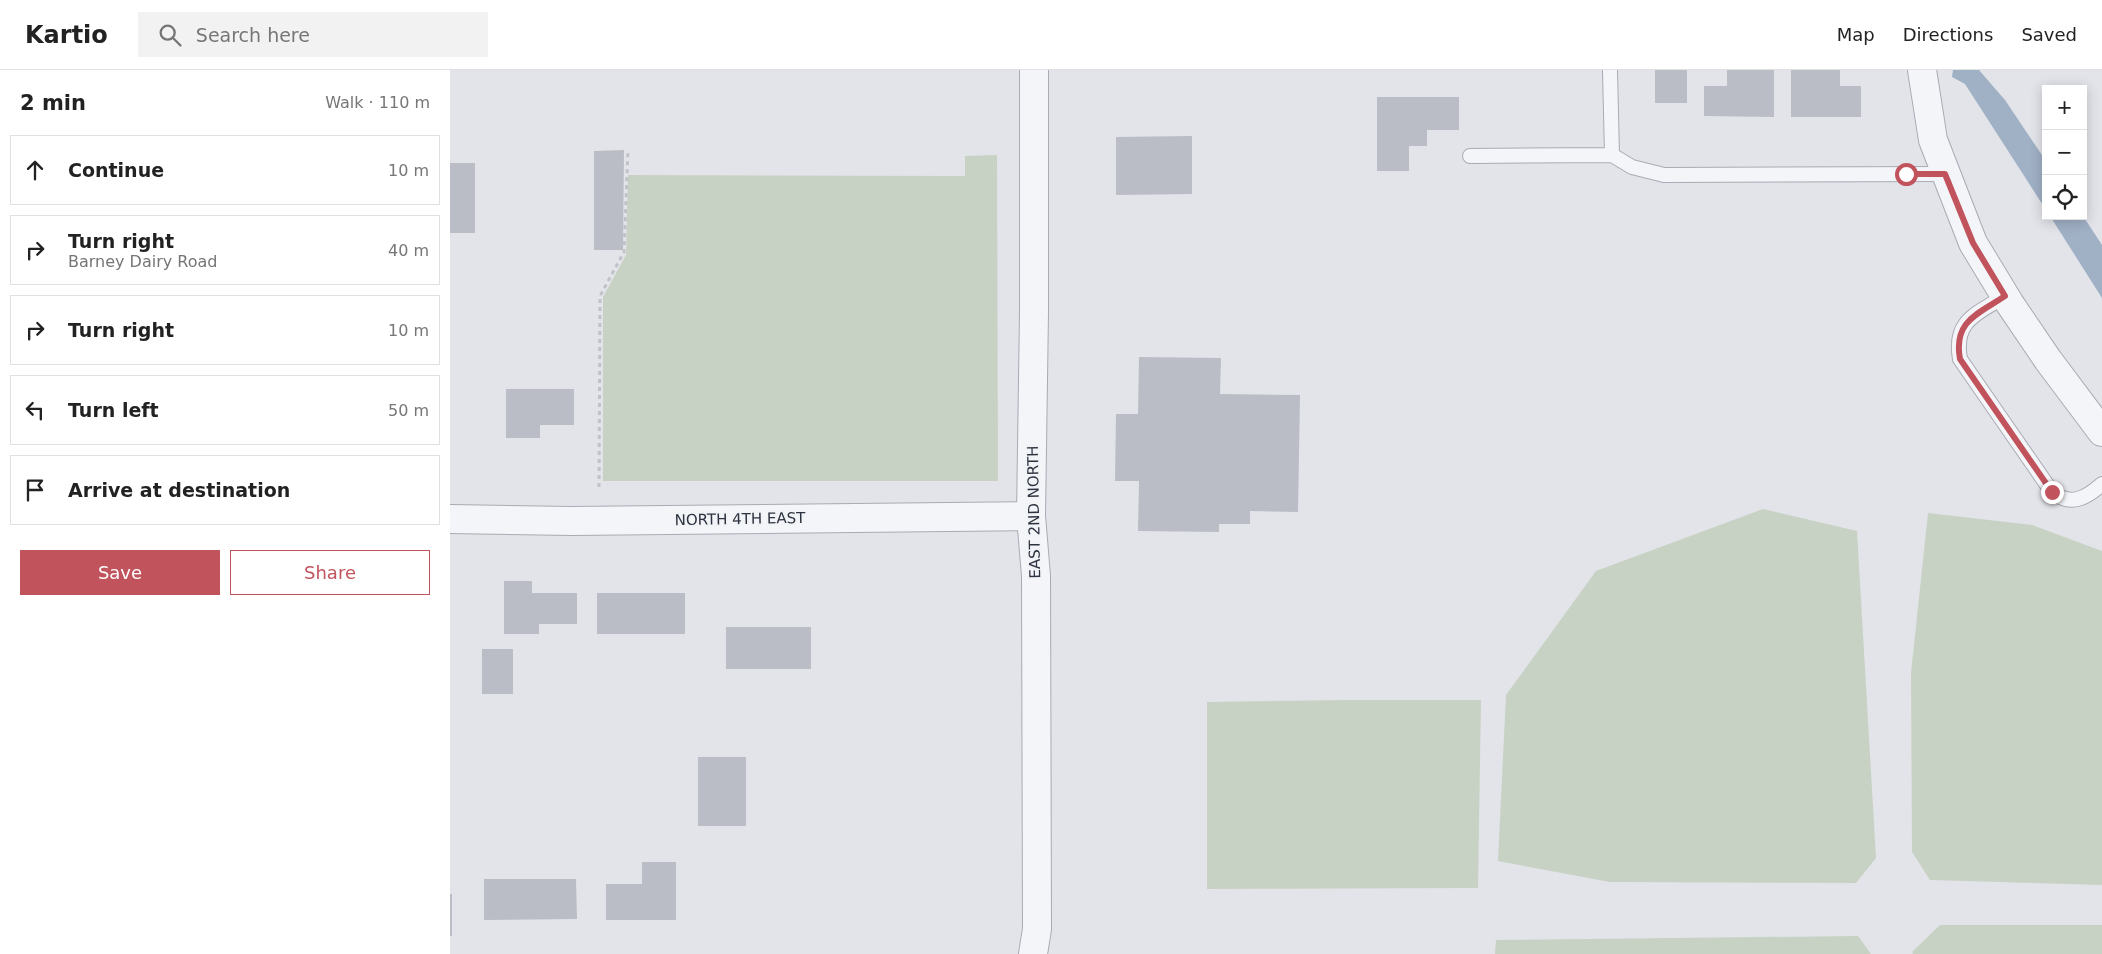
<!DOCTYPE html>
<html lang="en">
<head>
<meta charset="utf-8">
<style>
	:root { --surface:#fff; --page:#f2f2f2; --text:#222; --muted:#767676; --line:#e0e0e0; --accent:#c1535d }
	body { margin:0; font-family:"DejaVu Sans",sans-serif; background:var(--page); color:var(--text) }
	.controls { position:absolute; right:15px; top:15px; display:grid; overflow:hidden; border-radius:0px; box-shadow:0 2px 12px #0003 }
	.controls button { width:45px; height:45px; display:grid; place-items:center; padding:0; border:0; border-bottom:1px solid var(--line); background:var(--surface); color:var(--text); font:25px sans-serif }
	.stop { position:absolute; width:15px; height:15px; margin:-11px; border:4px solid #c1535d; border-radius:50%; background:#fff }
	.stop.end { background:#c1535d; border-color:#fff; box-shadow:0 1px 5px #0008 }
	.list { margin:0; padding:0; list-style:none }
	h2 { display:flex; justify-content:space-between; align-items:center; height:65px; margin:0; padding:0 20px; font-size:21px }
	h2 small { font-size:16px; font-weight:400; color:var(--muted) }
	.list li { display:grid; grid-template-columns:32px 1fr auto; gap:15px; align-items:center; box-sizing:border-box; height:70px; margin:0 10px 10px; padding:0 10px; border:1px solid var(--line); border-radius:0px }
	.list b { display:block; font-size:19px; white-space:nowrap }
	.list p { margin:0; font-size:16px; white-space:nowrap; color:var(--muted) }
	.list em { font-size:16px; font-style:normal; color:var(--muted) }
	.actions { display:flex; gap:10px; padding:15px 20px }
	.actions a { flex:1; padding:11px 0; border:1px solid var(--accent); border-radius:0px; text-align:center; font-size:18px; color:var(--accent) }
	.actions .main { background:var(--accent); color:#fff }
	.icon { flex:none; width:28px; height:28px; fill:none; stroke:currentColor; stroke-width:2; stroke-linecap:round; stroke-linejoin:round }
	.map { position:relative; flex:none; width:1652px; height:884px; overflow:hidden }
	header { display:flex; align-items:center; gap:30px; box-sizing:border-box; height:70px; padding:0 25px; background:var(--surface); border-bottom:1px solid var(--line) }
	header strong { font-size:24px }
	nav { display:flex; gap:28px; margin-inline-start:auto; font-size:18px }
	.search { width:350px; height:45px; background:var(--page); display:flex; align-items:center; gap:12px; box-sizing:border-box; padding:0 18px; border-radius:0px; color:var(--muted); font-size:19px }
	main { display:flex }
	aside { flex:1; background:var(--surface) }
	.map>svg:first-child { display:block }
	.green { fill:#c7d2c4 }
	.water { fill:#a0b0c5 }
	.building { fill:#babdc5 }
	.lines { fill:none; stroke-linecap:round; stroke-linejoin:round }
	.service-casing { stroke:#a8abb3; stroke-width:16 }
	.minor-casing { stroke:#a8abb3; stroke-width:30 }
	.tertiary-casing { stroke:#a8abb3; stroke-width:30 }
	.path { stroke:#c0c2c8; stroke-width:3; stroke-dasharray:4 4; stroke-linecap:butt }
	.service { stroke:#f4f5f8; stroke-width:14 }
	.minor { stroke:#f4f5f8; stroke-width:28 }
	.tertiary { stroke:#f4f5f8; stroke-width:28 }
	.route { stroke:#c1535d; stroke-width:6 }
	.labels { text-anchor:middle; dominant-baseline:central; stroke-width:4; stroke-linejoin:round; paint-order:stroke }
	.street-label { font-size:15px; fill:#2c323f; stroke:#f1f3f6 }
</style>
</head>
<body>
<header>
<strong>Kartio</strong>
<div class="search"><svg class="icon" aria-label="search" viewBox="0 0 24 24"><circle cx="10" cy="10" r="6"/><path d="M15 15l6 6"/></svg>Search here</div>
<nav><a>Map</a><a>Directions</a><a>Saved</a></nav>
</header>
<main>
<aside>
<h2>2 min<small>Walk · 110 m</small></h2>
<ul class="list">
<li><svg class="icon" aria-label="ahead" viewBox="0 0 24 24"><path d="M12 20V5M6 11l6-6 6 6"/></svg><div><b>Continue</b></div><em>10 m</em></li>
<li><svg class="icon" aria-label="right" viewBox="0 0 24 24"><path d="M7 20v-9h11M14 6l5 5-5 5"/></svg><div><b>Turn right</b><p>Barney Dairy Road</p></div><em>40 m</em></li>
<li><svg class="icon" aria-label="right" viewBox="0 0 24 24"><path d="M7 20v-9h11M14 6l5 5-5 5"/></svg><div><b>Turn right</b></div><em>10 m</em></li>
<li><svg class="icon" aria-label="left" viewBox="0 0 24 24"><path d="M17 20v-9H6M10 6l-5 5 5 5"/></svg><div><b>Turn left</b></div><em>50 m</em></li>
<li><svg class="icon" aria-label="arrive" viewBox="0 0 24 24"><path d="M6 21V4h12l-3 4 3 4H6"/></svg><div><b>Arrive at destination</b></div></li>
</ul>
<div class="actions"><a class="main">Save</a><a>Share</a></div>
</aside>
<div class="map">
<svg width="1652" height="884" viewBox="0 0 1652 884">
	<rect width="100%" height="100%" fill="#e2e4e9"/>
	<path class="green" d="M 547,85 L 548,411 L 153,411 L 153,227 L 176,185 L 178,105 L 515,106 L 515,86 Z
		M 1313,439 L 1407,461 L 1426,788 L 1406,813 L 1160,812 L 1048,791 L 1056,625 L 1146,501 Z
		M 1478,443 L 1582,455 L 1652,481 L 1652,815 L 1480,810 L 1462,782 L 1461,603 Z
		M 898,630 L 1031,630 L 1028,818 L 757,819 L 757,632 Z
		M 1490,855 L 1652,855 L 1652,884 L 1463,884 L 1462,882 Z
		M 1408,866 L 1421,884 L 1045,884 L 1046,870 Z"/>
	<path class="water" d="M 1503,0 L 1529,0 L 1555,30 L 1596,91 L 1596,140 L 1515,14 L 1502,7 Z
		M 1600,146 L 1633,146 L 1652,175 L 1652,228 Z"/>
	<path class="building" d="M 1205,0 L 1237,0 L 1237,33 L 1205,33 Z
		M 1277,0 L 1324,0 L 1324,47 L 1254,46 L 1254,16 L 1277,16 Z
		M 1341,0 L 1390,0 L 1390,16 L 1411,16 L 1411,47 L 1341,47 Z
		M 927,27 L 1009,27 L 1009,60 L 977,60 L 977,76 L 959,76 L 959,101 L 927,101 Z
		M 742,66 L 742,124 L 666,125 L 666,67 Z
		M 174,80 L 173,180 L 144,180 L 144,81 Z
		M 0,93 L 25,93 L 25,163 L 0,163 Z
		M 689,287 L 771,288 L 770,324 L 850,325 L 848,442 L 800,441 L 800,454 L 769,454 L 769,462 L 688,461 L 689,411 L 665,411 L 666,344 L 688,344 Z
		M 56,319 L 124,319 L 124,355 L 90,355 L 90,368 L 56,368 Z
		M 54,511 L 82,511 L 82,523 L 127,523 L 127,554 L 89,554 L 89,564 L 54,564 Z
		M 147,523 L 235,523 L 235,564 L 147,564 Z
		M 276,557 L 361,557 L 361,599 L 276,599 Z
		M 32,579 L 63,579 L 63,624 L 32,624 Z
		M 248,687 L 296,687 L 296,756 L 248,756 Z
		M 192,792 L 226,792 L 226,850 L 156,850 L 156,814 L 192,814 Z
		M 34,809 L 126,809 L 127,849 L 34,850 Z
		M 0,824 L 2,824 L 2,866 L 0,866 Z"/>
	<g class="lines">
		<g class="service-casing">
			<path id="service" d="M 1160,0 L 1162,85 L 1182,97 L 1214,105 L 1495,104
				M 1020,86 L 1162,85
				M 1555,226 C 1527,244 1503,250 1510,289 L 1602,422 C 1621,437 1636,428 1652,414"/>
		</g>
		<g class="minor-casing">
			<path id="minor" d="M 0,449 L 122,451 L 581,446"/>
		</g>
		<g class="tertiary-casing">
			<path id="tertiary" d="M 1472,0 L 1483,70 L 1523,173 L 1560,234 L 1598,290 L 1652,362
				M 583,884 L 587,859 L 586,506 L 581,446 L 584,242 L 584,0"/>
		</g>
		<path class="path" d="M 149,417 L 150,226 L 174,182 L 178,80"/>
		<use href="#service" class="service"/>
		<use href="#minor" class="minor"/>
		<use href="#tertiary" class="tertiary"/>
	</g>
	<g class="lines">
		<path class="route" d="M 1456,104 L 1495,104 L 1523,173 L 1555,226 C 1528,244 1503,251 1510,289 L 1602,422"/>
	</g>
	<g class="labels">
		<g class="street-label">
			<text transform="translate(584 442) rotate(-91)">EAST 2ND NORTH</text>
			<text transform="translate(290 449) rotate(-1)">NORTH 4TH EAST</text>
		</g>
	</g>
</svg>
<div class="controls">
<button>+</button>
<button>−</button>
<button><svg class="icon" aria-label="locate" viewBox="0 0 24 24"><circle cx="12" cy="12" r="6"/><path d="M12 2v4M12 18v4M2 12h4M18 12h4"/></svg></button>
</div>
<div class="stop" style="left:1456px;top:104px"></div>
<div class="stop end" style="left:1602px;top:422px"></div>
</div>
</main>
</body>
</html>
